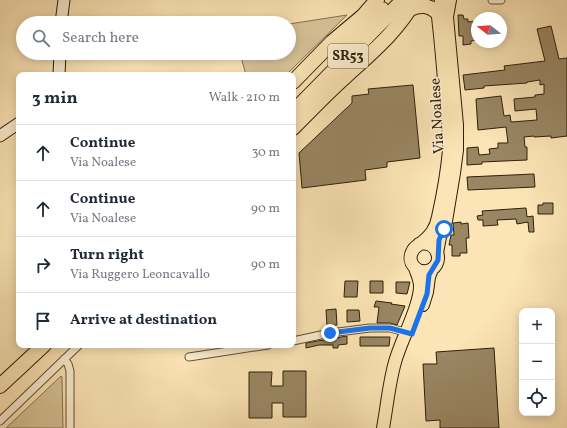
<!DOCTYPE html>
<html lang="en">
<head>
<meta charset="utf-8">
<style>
	:root { --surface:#fff; --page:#f6f6f7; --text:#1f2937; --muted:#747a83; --line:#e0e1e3 }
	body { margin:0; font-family:Vollkorn,serif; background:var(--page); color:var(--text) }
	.controls { position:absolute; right:12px; bottom:12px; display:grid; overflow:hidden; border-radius:8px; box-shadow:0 2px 10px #0003 }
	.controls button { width:36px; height:36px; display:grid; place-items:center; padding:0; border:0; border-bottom:1px solid var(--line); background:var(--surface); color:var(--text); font:20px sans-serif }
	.compass { position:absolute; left:471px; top:12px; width:36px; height:36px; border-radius:50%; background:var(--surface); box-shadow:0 2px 10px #0003; rotate:287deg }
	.stop { position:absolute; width:12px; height:12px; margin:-9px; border:3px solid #1a73e8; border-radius:50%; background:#fff }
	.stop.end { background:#1a73e8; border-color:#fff; box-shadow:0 1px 4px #0008 }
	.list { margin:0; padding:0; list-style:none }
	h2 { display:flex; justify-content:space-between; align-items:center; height:52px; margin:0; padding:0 16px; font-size:17px }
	h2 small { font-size:13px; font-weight:400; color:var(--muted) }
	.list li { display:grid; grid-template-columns:26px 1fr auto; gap:12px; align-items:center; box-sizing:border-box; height:56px; padding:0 16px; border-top:1px solid var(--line) }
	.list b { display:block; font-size:15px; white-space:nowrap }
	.list p { margin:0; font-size:13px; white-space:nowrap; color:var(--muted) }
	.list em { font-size:13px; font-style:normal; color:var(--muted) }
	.icon { flex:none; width:22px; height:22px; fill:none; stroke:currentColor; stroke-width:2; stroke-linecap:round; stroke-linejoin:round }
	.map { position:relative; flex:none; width:567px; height:428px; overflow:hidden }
	.search { position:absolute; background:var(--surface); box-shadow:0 2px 10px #0003; left:16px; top:16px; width:280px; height:44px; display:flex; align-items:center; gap:10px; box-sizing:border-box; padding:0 14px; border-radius:22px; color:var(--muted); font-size:15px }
	.panel { position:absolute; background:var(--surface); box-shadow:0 2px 10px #0003; left:16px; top:72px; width:280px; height:276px; border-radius:8px }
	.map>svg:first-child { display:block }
	.green { fill:#d8c398; stroke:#847251 }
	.building { fill:#998663; stroke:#2f200a }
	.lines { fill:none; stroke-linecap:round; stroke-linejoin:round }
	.street-casing { stroke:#625135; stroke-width:9 }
	.secondary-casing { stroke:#2f200a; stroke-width:13 }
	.primary-casing { stroke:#2f200a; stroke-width:14 }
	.highway-casing { stroke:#2f200a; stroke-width:16 }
	.street { stroke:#fcedcf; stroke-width:7 }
	.secondary { stroke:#fcedcf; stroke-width:11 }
	.primary { stroke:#fbe4b5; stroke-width:12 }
	.highway { stroke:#fbe4b5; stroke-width:14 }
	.route { stroke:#1a73e8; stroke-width:5 }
	.labels { text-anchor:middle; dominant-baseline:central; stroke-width:3.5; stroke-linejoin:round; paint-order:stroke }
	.shield { fill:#fcedcf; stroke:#6c5e45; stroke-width:1 }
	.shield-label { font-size:14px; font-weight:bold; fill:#2f200a }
	.street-label { font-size:15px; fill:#2f200a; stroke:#fcedcf }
</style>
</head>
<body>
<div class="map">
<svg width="567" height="428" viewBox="0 0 567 428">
	<rect width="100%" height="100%" fill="#fbe4b5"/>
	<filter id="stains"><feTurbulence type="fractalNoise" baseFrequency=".005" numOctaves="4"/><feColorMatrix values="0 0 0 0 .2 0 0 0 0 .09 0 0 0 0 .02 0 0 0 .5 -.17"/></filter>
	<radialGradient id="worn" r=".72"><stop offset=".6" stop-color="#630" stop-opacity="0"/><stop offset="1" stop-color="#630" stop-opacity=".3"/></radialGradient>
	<path class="green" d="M 347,15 L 286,75 L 246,75 L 240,53 L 289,53 L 289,24 Z
		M 61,376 L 62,377 L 63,428 L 6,428 Z"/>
	<path class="building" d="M 458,15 L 463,15 L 464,19 L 468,19 L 468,22 L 477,21 L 477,40 L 471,41 L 471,44 L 463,45 L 463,36 L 459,36 Z
		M 551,26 L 559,59 L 567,58 L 567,136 L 551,138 L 551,136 L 534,137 L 534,136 L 524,137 L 525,147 L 527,147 L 527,160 L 482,162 L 482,164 L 467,165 L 467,148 L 478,147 L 479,155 L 490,154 L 489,149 L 498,148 L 498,143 L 508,143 L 506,127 L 478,130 L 476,99 L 501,96 L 504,116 L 510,115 L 511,122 L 537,120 L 536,109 L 515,111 L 514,99 L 535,97 L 535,95 L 544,94 L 544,84 L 540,85 L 540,80 L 527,82 L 527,83 L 484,86 L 484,88 L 465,90 L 463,75 L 505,70 L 504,66 L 545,61 L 537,29 Z
		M 413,85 L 420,158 L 387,162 L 387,167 L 365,170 L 366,180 L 302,188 L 299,153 L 352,103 L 352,96 L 369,94 L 368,89 Z
		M 534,174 L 535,187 L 468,190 L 467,177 Z
		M 543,203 L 553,203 L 553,214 L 538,214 L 538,205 L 543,205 Z
		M 526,208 L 527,217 L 533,216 L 534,232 L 529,232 L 528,222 L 517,224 L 516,219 L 497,220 L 498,225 L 483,226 L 483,220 L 478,220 L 477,216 L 483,215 L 482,211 Z
		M 461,222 L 461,224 L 468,223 L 469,238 L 466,238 L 467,253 L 460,253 L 460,256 L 452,256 L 452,245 L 449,245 L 451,235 L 454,235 L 453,223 Z
		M 345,281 L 358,281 L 357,297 L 344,297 Z
		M 370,281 L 383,281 L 383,293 L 370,293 Z
		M 396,282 L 410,282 L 407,294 L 396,293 Z
		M 376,301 L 392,303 L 391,304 L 405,306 L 397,325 L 390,323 L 377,323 L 379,307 L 374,307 Z
		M 336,309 L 337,325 L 327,326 L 326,310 Z
		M 347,310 L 359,310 L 360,321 L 347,322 Z
		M 347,336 L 347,344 L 338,345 L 338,348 L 333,348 L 333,345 L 319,345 L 306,348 L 306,343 Z
		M 360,337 L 390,337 L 389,346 L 360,346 Z
		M 494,348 L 499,428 L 440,428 L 440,420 L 426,421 L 423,364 L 437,364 L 436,352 Z
		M 283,371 L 306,371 L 306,417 L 283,417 L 283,403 L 272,403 L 272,418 L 249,418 L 249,372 L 272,372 L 271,386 L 283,386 Z"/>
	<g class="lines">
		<g class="street-casing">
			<path id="street" d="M 492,0 L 501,0
				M 293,341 L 330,333 L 370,328 L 390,328 L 409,333
				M 189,357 L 268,345
				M 64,359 L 68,364 L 70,371 L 70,428
				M 0,421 L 79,345"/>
		</g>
		<g class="secondary-casing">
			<path id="secondary" d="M 61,23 L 64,0
				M 59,75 L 60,53
				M 0,136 L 19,123"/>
		</g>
		<g class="primary-casing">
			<path id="primary" d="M 419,244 C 440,240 445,267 427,271 C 416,273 407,262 412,252 C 414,247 417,246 420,244 C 430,236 436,229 438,217 C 443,195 447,172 449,150 C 450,131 447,112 445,92 C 443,67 441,42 438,17 L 441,0
				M 437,253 L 440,237 L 446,221 L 454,173 L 457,150 L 457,125 L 447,17 L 450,0
				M 423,305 L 427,292 L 429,277 L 432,269
				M 383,428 C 387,406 389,383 395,362 C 401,340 420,306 420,286 C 420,280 417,274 415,268"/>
		</g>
		<g class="highway-casing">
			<path id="highway" d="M 410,9 C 421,4 429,5 438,13
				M 345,45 L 382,9
				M 293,82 L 332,42 L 363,16 L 377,0
				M 293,112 L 403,0
				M 293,128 C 310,111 327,93 345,77 C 371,53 398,31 415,0
				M 0,386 L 44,345"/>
		</g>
		<use href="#street" class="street"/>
		<use href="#secondary" class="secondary"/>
		<use href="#primary" class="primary"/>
		<use href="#highway" class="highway"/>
	</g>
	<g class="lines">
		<path class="route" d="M 330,333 L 370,328 L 390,328 L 412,334 L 427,294 L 429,275 L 438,260 L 439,240 L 444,229"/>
	</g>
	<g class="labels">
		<rect class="shield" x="328" y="44" width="40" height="24" rx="3"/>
		<g class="shield-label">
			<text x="348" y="56">SR53</text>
		</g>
		<g class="street-label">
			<text transform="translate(438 116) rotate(-93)">Via Noalese</text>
		</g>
	</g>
	<rect width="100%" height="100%" filter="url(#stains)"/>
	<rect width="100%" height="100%" fill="url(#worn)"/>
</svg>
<div class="controls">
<button>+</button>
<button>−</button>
<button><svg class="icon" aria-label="locate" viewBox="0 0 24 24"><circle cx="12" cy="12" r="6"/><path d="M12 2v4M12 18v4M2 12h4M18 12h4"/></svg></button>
</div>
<svg class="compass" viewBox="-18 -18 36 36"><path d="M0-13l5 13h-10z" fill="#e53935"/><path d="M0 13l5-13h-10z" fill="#747a83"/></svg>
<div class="stop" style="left:444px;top:229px"></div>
<div class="stop end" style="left:330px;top:333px"></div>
<div class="search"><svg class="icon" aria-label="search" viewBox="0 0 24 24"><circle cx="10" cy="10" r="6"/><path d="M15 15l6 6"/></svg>Search here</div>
<section class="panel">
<h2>3 min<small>Walk · 210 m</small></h2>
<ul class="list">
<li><svg class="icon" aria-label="ahead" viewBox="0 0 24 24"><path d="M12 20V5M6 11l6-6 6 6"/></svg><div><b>Continue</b><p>Via Noalese</p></div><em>30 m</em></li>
<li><svg class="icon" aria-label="ahead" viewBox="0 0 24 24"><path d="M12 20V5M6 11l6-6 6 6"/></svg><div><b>Continue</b><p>Via Noalese</p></div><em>90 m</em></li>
<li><svg class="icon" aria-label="right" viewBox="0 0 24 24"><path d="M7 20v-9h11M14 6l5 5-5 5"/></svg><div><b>Turn right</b><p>Via Ruggero Leoncavallo</p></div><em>90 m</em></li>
<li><svg class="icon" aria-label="arrive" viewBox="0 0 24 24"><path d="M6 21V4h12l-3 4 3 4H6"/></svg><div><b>Arrive at destination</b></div></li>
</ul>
</section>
</div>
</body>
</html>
